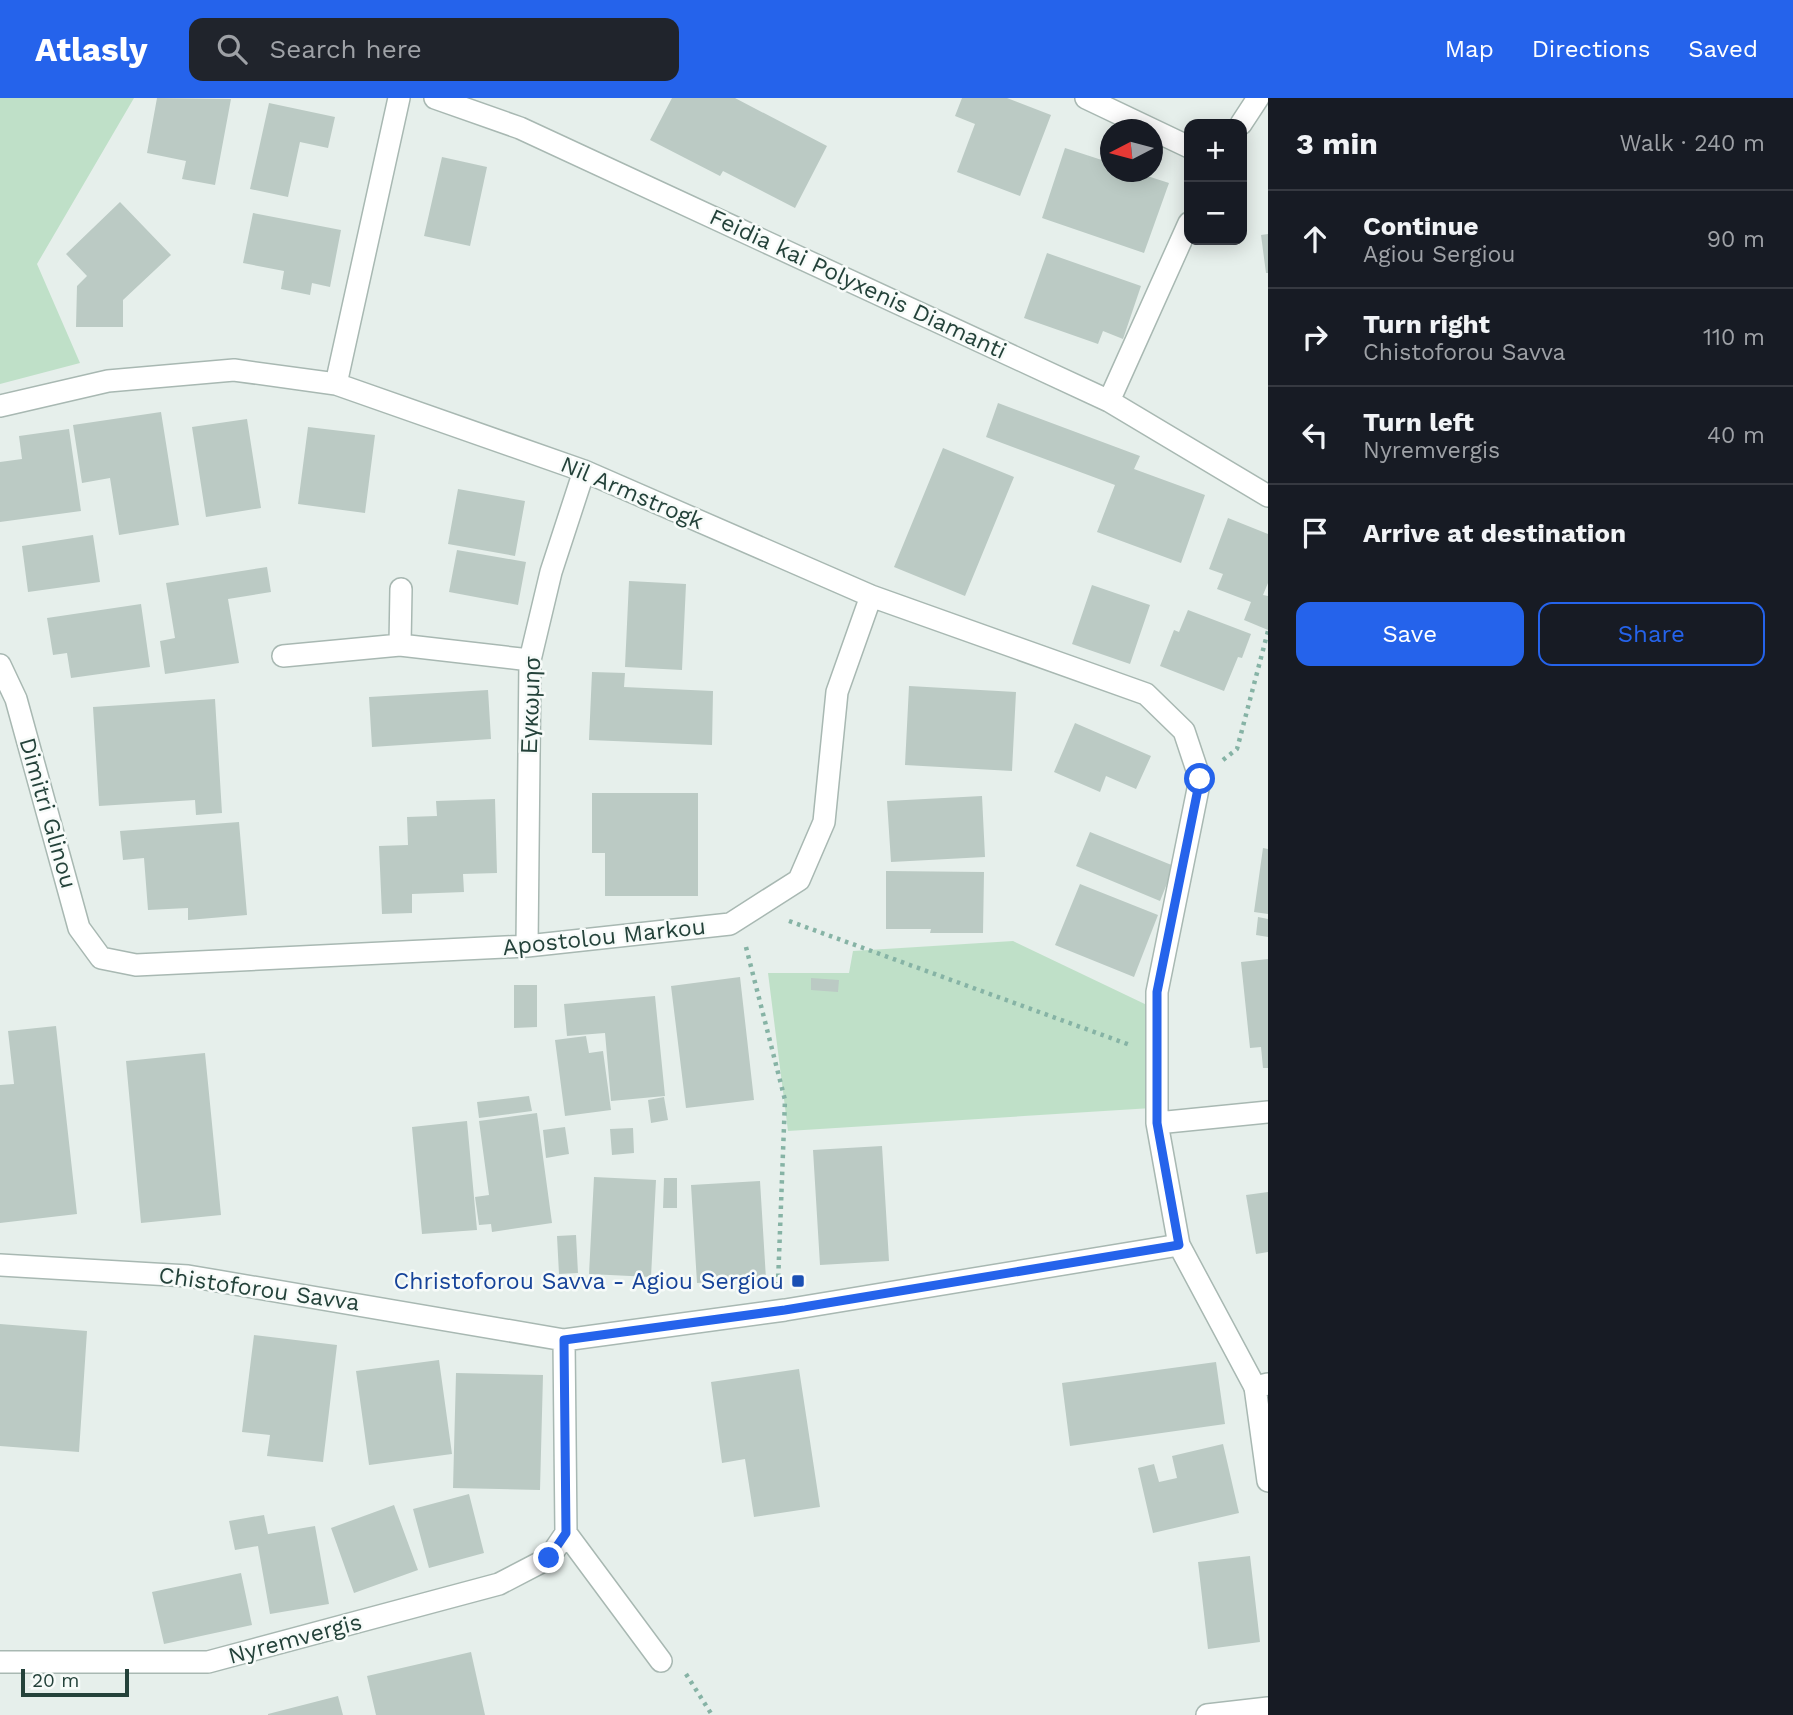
<!DOCTYPE html>
<html lang="en">
<head>
<meta charset="utf-8">
<style>
	:root { --surface:#171b24; --page:#20242c; --text:#f1f3f6; --muted:#9ea1a6; --line:#363941; --accent:#2563eb }
	body { margin:0; font-family:"Work Sans",sans-serif; background:var(--page); color:var(--text) }
	.controls { position:absolute; right:21px; top:21px; display:grid; overflow:hidden; border-radius:14px; box-shadow:0 4px 18px #0003 }
	.controls button { width:63px; height:63px; display:grid; place-items:center; padding:0; border:0; border-bottom:2px solid var(--line); background:var(--surface); color:var(--text); font:35px sans-serif }
	.compass { position:absolute; left:1100px; top:21px; width:63px; height:63px; border-radius:50%; background:var(--surface); box-shadow:0 4px 18px #0003; rotate:264deg }
	.scale { position:absolute; left:21px; bottom:18px; width:108px; box-sizing:border-box; padding-left:7px; border:4px solid #24423a; border-top:0; font-size:19px; line-height:24px; white-space:nowrap; color:#24423a; -webkit-text-stroke:5px #f7fbf9; paint-order:stroke }
	.stop { position:absolute; width:21px; height:21px; margin:-16px; border:5px solid #2563eb; border-radius:50%; background:#fff }
	.stop.end { background:#2563eb; border-color:#fff; box-shadow:0 2px 7px #0008 }
	.list { margin:0; padding:0; list-style:none }
	h2 { display:flex; justify-content:space-between; align-items:center; height:91px; margin:0; padding:0 28px; font-size:30px }
	h2 small { font-size:23px; font-weight:400; color:var(--muted) }
	.list li { display:grid; grid-template-columns:46px 1fr auto; gap:21px; align-items:center; box-sizing:border-box; height:98px; padding:0 28px; border-top:2px solid var(--line) }
	.list b { display:block; font-size:26px; white-space:nowrap }
	.list p { margin:0; font-size:23px; white-space:nowrap; color:var(--muted) }
	.list em { font-size:23px; font-style:normal; color:var(--muted) }
	.actions { display:flex; gap:14px; padding:21px 28px }
	.actions a { flex:1; padding:16px 0; border:2px solid var(--accent); border-radius:14px; text-align:center; font-size:24px; color:var(--accent) }
	.actions .main { background:var(--accent); color:#fff }
	.icon { flex:none; width:38px; height:38px; fill:none; stroke:currentColor; stroke-width:2; stroke-linecap:round; stroke-linejoin:round }
	.map { position:relative; flex:none; width:1268px; height:1617px; overflow:hidden }
	header { display:flex; align-items:center; gap:42px; box-sizing:border-box; height:98px; padding:0 35px; background:var(--accent); color:#fff }
	header strong { font-size:33px }
	nav { display:flex; gap:38px; margin-inline-start:auto; font-size:24px }
	.search { width:490px; height:63px; background:var(--page); display:flex; align-items:center; gap:18px; box-sizing:border-box; padding:0 24px; border-radius:14px; color:var(--muted); font-size:26px }
	main { display:flex }
	aside { flex:1; background:var(--surface) }
	.map>svg:first-child { display:block }
	.green { fill:#bfe0c8 }
	.building { fill:#bbcac4 }
	.lines { fill:none; stroke-linecap:round; stroke-linejoin:round }
	.minor-casing { stroke:#a8b8b2; stroke-width:24 }
	.tertiary-casing { stroke:#a8b8b2; stroke-width:24 }
	.path { stroke:#86b3a5; stroke-width:4.5; stroke-dasharray:3.5 5; stroke-linecap:butt }
	.minor { stroke:#fff; stroke-width:21 }
	.tertiary { stroke:#fff; stroke-width:21 }
	.route { stroke:#2563eb; stroke-width:9 }
	.transit-dot { fill:#1a4fb4; stroke:#f7fbf9; stroke-width:2.5 }
	.labels { text-anchor:middle; dominant-baseline:central; stroke-width:5; stroke-linejoin:round; paint-order:stroke }
	.street-label { font-size:23px; fill:#24423a; stroke:#f7fbf9 }
	.transit-label { font-size:23px; fill:#164399; stroke:#f7fbf9; text-anchor:end }
</style>
</head>
<body>
<header>
<strong>Atlasly</strong>
<div class="search"><svg class="icon" aria-label="search" viewBox="0 0 24 24"><circle cx="10" cy="10" r="6"/><path d="M15 15l6 6"/></svg>Search here</div>
<nav><a>Map</a><a>Directions</a><a>Saved</a></nav>
</header>
<main>
<div class="map">
<svg width="1268" height="1617" viewBox="0 0 1268 1617">
	<rect width="100%" height="100%" fill="#e6efeb"/>
	<path class="green" d="M 0,0 L 134,0 L 37,166 L 80,265 L 0,286 Z
		M 1013,843 L 1149,908 L 1152,1010 L 788,1033 L 768,875 L 849,875 L 853,853 Z"/>
	<path class="building" d="M 157,0 L 231,1 L 215,87 L 182,81 L 186,63 L 147,55 Z
		M 672,0 L 735,0 L 827,48 L 795,110 L 723,73 L 720,78 L 650,42 Z
		M 962,0 L 1007,0 L 1051,17 L 1020,98 L 957,74 L 975,26 L 955,18 Z
		M 269,5 L 335,19 L 328,50 L 300,44 L 288,99 L 250,91 Z
		M 1065,50 L 1111,65 L 1111,74 L 1135,74 L 1169,85 L 1144,155 L 1042,120 Z
		M 442,59 L 487,69 L 470,148 L 424,138 Z
		M 120,104 L 171,157 L 123,202 L 123,229 L 76,229 L 77,188 L 87,178 L 66,156 Z
		M 253,115 L 341,132 L 330,189 L 312,185 L 310,197 L 281,191 L 284,173 L 243,165 Z
		M 1268,136 L 1268,175 L 1266,175 L 1261,137 Z
		M 1047,155 L 1141,188 L 1123,241 L 1103,233 L 1098,246 L 1024,220 Z
		M 998,305 L 1140,358 L 1134,371 L 1205,397 L 1181,465 L 1097,434 L 1115,387 L 986,339 Z
		M 161,314 L 179,427 L 119,437 L 110,380 L 82,385 L 73,327 Z
		M 247,321 L 261,410 L 206,419 L 192,329 Z
		M 308,329 L 375,337 L 365,415 L 298,406 Z
		M 69,331 L 81,413 L 0,424 L 0,364 L 22,361 L 19,338 Z
		M 943,350 L 1014,379 L 965,498 L 894,469 Z
		M 458,391 L 525,403 L 515,458 L 448,446 Z
		M 1228,420 L 1268,436 L 1268,485 L 1263,497 L 1268,498 L 1268,532 L 1244,522 L 1251,504 L 1217,491 L 1223,476 L 1209,471 Z
		M 93,437 L 100,484 L 28,494 L 22,448 Z
		M 457,452 L 526,464 L 518,507 L 449,494 Z
		M 267,469 L 271,494 L 228,501 L 239,565 L 165,576 L 160,543 L 175,540 L 166,485 Z
		M 629,483 L 686,486 L 682,572 L 625,569 Z
		M 1092,487 L 1150,507 L 1130,566 L 1072,546 Z
		M 141,506 L 150,569 L 71,580 L 67,555 L 53,557 L 47,520 Z
		M 1188,512 L 1251,536 L 1242,560 L 1238,559 L 1224,593 L 1160,568 L 1174,532 L 1179,534 Z
		M 592,574 L 625,575 L 624,589 L 713,593 L 712,647 L 589,642 Z
		M 909,588 L 1016,594 L 1012,673 L 905,667 Z
		M 488,592 L 491,641 L 372,649 L 369,599 Z
		M 215,601 L 222,715 L 196,717 L 195,702 L 99,708 L 93,609 Z
		M 1075,625 L 1151,658 L 1136,691 L 1106,678 L 1100,694 L 1054,674 Z
		M 592,695 L 698,695 L 698,798 L 605,798 L 605,755 L 592,755 Z
		M 982,698 L 985,759 L 891,764 L 887,703 Z
		M 495,701 L 497,775 L 463,776 L 464,794 L 412,796 L 412,815 L 382,816 L 379,748 L 408,747 L 407,719 L 437,718 L 436,703 Z
		M 239,724 L 247,817 L 188,822 L 188,810 L 148,812 L 144,760 L 123,762 L 120,733 Z
		M 1090,734 L 1174,768 L 1160,803 L 1076,768 Z
		M 1263,750 L 1268,751 L 1268,816 L 1254,814 Z
		M 886,773 L 984,774 L 983,835 L 930,835 L 931,831 L 886,831 Z
		M 1080,786 L 1158,817 L 1134,879 L 1055,847 Z
		M 1258,819 L 1268,821 L 1268,839 L 1256,837 Z
		M 1268,861 L 1268,970 L 1263,970 L 1261,949 L 1250,950 L 1241,864 Z
		M 740,879 L 754,1002 L 686,1010 L 671,888 Z
		M 811,880 L 839,882 L 838,894 L 811,892 Z
		M 514,887 L 537,887 L 537,929 L 514,930 Z
		M 655,898 L 665,998 L 611,1003 L 605,935 L 567,938 L 564,906 Z
		M 56,928 L 77,1116 L 0,1125 L 0,987 L 14,986 L 8,933 Z
		M 586,938 L 589,955 L 603,953 L 611,1012 L 565,1018 L 555,942 Z
		M 205,955 L 221,1117 L 141,1125 L 126,963 Z
		M 529,998 L 532,1013 L 479,1020 L 477,1004 Z
		M 664,999 L 668,1022 L 651,1025 L 648,1002 Z
		M 537,1015 L 552,1125 L 492,1134 L 491,1126 L 479,1127 L 475,1099 L 489,1097 L 479,1023 Z
		M 467,1023 L 477,1132 L 422,1136 L 412,1029 Z
		M 565,1029 L 569,1056 L 546,1060 L 543,1032 Z
		M 633,1030 L 634,1055 L 612,1057 L 610,1031 Z
		M 882,1048 L 889,1163 L 820,1167 L 813,1052 Z
		M 594,1079 L 656,1082 L 651,1179 L 589,1176 Z
		M 664,1080 L 677,1080 L 677,1110 L 663,1110 Z
		M 760,1083 L 766,1181 L 697,1185 L 691,1087 Z
		M 1268,1094 L 1268,1154 L 1256,1156 L 1246,1097 Z
		M 576,1137 L 578,1175 L 559,1176 L 557,1138 Z
		M 0,1226 L 87,1233 L 79,1354 L 0,1348 Z
		M 254,1237 L 337,1247 L 323,1364 L 267,1358 L 270,1337 L 242,1334 Z
		M 439,1262 L 452,1356 L 369,1367 L 356,1273 Z
		M 1216,1264 L 1225,1326 L 1070,1348 L 1062,1285 Z
		M 799,1271 L 820,1409 L 754,1419 L 745,1361 L 722,1365 L 711,1284 Z
		M 456,1275 L 543,1277 L 540,1392 L 453,1390 Z
		M 1223,1346 L 1239,1415 L 1153,1435 L 1138,1370 L 1154,1366 L 1159,1384 L 1177,1380 L 1172,1358 Z
		M 469,1396 L 484,1455 L 429,1470 L 413,1411 Z
		M 394,1407 L 418,1472 L 354,1495 L 331,1430 Z
		M 264,1417 L 268,1436 L 315,1428 L 329,1506 L 270,1516 L 258,1448 L 235,1452 L 229,1423 Z
		M 1250,1458 L 1260,1544 L 1208,1551 L 1198,1464 Z
		M 241,1475 L 252,1527 L 164,1546 L 152,1494 Z
		M 471,1554 L 485,1617 L 376,1617 L 367,1578 Z
		M 338,1598 L 343,1617 L 268,1617 L 268,1616 Z"/>
	<g class="lines">
		<g class="minor-casing">
			<path id="minor" d="M 435,0 L 520,30 L 1109,303 L 1268,398
				M 1086,0 L 1189,49
				M 1241,26 L 1258,0
				M 336,286 L 399,0
				M 1109,303 L 1189,125
				M 0,308 L 108,283 L 234,272 L 336,286 L 584,373 L 871,498 L 1146,596 L 1184,633 L 1200,681 L 1157,894 L 1157,1025 L 1179,1147 L 1255,1289
				M 400,547 L 401,491
				M 283,558 L 400,547 L 530,562
				M 0,567 L 16,601 L 79,830 L 101,860 L 136,867 L 527,848 L 730,826 L 799,782 L 824,724 L 837,594 L 871,498
				M 527,848 L 530,562 L 551,474 L 584,373
				M 1157,1025 L 1268,1014
				M 0,1167 L 188,1178 L 564,1242 L 785,1212 L 1179,1147
				M 566,1435 L 661,1563
				M 0,1564 L 208,1564 L 499,1486 L 549,1460 L 566,1435 L 564,1242"/>
		</g>
		<g class="tertiary-casing">
			<path id="tertiary" d="M 1268,1286 L 1255,1289 L 1268,1383
				M 1207,1617 L 1268,1610"/>
		</g>
		<path class="path" d="M 1223,662 L 1237,651 L 1268,533
			M 789,823 L 1130,947
			M 746,849 L 785,1002 L 778,1185
			M 686,1576 L 712,1617"/>
		<use href="#minor" class="minor"/>
		<use href="#tertiary" class="tertiary"/>
	</g>
	<g class="lines">
		<path class="route" d="M 549,1460 L 566,1435 L 564,1242 L 785,1212 L 1179,1147 L 1157,1025 L 1157,894 L 1200,681"/>
	</g>
	<rect class="transit-dot" x="791" y="1176" width="14" height="14" rx="3.5"/>
	<g class="labels">
		<g class="street-label">
			<text transform="translate(858 186) rotate(25)">Feidia kai Polyxenis Diamanti</text>
			<text transform="translate(632 395) rotate(23)">Nil Armstrogk</text>
			<text transform="translate(531 607) rotate(-88)">Εγκωμησ</text>
			<text transform="translate(48 715) rotate(74)">Dimitri Glinou</text>
			<text transform="translate(604 839) rotate(-6)">Apostolou Markou</text>
			<text transform="translate(259 1191) rotate(8)">Chistoforou Savva</text>
			<text transform="translate(295 1541) rotate(-15)">Nyremvergis</text>
		</g>
		<g class="transit-label">
			<text x="784" y="1183">Christoforou Savva - Agiou Sergiou</text>
		</g>
	</g>
</svg>
<div class="controls">
<button>+</button>
<button>−</button>
</div>
<svg class="compass" viewBox="-18 -18 36 36"><path d="M0-13l5 13h-10z" fill="#e53935"/><path d="M0 13l5-13h-10z" fill="#9ea1a6"/></svg>
<div class="scale">20 m</div>
<div class="stop" style="left:1200px;top:681px"></div>
<div class="stop end" style="left:549px;top:1460px"></div>
</div>
<aside>
<h2>3 min<small>Walk · 240 m</small></h2>
<ul class="list">
<li><svg class="icon" aria-label="ahead" viewBox="0 0 24 24"><path d="M12 20V5M6 11l6-6 6 6"/></svg><div><b>Continue</b><p>Agiou Sergiou</p></div><em>90 m</em></li>
<li><svg class="icon" aria-label="right" viewBox="0 0 24 24"><path d="M7 20v-9h11M14 6l5 5-5 5"/></svg><div><b>Turn right</b><p>Chistoforou Savva</p></div><em>110 m</em></li>
<li><svg class="icon" aria-label="left" viewBox="0 0 24 24"><path d="M17 20v-9H6M10 6l-5 5 5 5"/></svg><div><b>Turn left</b><p>Nyremvergis</p></div><em>40 m</em></li>
<li><svg class="icon" aria-label="arrive" viewBox="0 0 24 24"><path d="M6 21V4h12l-3 4 3 4H6"/></svg><div><b>Arrive at destination</b></div></li>
</ul>
<div class="actions"><a class="main">Save</a><a>Share</a></div>
</aside>
</main>
</body>
</html>
